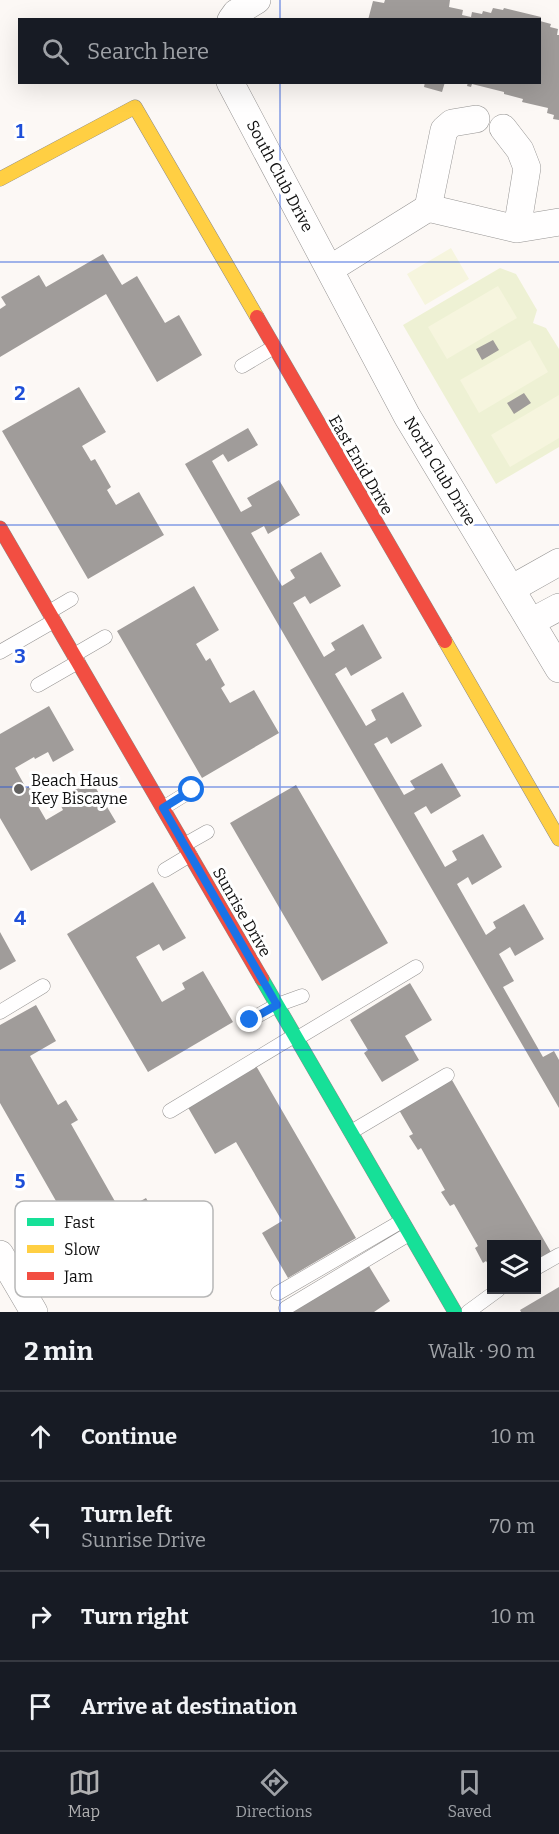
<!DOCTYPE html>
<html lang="en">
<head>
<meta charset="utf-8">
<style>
	:root { --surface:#171b24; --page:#20242c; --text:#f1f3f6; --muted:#9ea1a6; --line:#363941; --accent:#b1b1b2 }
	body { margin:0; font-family:Bitter,serif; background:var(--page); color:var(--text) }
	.controls { position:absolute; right:18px; bottom:18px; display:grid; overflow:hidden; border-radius:0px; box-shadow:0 6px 24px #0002 }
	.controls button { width:54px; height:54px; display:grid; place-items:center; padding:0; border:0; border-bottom:2px solid var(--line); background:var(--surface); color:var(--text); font:30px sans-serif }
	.stop { position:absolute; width:18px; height:18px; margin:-14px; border:4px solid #1a73e8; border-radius:50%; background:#fff }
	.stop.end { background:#1a73e8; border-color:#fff; box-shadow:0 2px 6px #0008 }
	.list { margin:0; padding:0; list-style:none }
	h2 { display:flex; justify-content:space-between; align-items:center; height:78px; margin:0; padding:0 24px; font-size:26px }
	h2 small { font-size:20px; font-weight:400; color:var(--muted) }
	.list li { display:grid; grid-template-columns:39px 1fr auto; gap:18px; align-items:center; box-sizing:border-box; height:90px; padding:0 24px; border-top:2px solid var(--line) }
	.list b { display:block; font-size:22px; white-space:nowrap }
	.list p { margin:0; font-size:20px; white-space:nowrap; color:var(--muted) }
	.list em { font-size:20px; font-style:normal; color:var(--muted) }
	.icon { flex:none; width:33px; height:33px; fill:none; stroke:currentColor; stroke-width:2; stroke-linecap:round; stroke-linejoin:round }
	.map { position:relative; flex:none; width:559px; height:1312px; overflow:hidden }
	.search { position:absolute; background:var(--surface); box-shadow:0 6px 24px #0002; left:18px; right:18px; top:18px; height:66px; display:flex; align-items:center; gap:15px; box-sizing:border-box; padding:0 21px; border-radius:0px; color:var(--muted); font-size:22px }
	.sheet { height:438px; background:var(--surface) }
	nav { display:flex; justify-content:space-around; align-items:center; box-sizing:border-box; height:84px; border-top:2px solid var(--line); background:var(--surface); font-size:16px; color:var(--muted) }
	nav a { display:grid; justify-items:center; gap:3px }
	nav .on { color:var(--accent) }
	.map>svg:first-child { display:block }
	.green { fill:#eef1d4 }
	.pitch { fill:#f6f5de }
	.building { fill:#a09c9a }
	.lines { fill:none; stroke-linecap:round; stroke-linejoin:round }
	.lane-casing { stroke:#969493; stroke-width:15 }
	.street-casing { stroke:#969493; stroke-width:28 }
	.fast-casing { stroke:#8c8b89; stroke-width:15 }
	.slow-casing { stroke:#8c8b89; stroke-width:15 }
	.jam-casing { stroke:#8c8b89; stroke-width:15 }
	.lane { stroke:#fffefe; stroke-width:14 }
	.street { stroke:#fffefe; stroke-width:27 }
	.fast { stroke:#16e098; stroke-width:14 }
	.slow { stroke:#ffcf43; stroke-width:14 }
	.jam { stroke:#f24e42; stroke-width:14 }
	.route { stroke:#1a73e8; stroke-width:8 }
	.grid { fill:none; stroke:#1d4ed8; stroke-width:1.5; stroke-opacity:0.55 }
	.poi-dot { fill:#626160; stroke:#fff; stroke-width:2 }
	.labels { text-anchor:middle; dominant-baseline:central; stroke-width:6; stroke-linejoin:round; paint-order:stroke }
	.street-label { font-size:16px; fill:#0f0f0f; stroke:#fff }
	.poi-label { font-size:16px; fill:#0f0f0f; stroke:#fff; text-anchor:start }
	.key { fill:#fff; stroke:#b7b7b7; stroke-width:1.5 }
	.key-label { font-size:16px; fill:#0f0f0f }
	.grid-label { font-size:20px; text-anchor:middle; font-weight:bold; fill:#1d4ed8; stroke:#fff; stroke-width:6; stroke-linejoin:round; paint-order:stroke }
</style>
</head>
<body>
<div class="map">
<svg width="559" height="1312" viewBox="0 0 559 1312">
	<rect width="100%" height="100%" fill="#fcf8f5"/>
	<path class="green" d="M 500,268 L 516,274 L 537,310 L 533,323 L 546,328 L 559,349 L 559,447 L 496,484 L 403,325 Z"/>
	<path class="pitch" d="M 451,248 L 469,279 L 425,305 L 407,274 Z
		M 498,286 L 517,318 L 447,359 L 428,327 Z
		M 530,340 L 548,372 L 479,413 L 460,380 Z
		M 559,395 L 559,438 L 510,467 L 491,435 Z"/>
	<path class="building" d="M 385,0 L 450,0 L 449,7 L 463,10 L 462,15 L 471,17 L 472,12 L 482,14 L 483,11 L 491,13 L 493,8 L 503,10 L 504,8 L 541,17 L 541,20 L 368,20 L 373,1 L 384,3 Z
		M 540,21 L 551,24 L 550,27 L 558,29 L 557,35 L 559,35 L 559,120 L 553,119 L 554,115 L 547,113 L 548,108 L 522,102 L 523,99 L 504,94 L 504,92 L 472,84 L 471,87 L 467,86 L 468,82 L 540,82 Z
		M 425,82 L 445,82 L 442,92 L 424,87 Z
		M 103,254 L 122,285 L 137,276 L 165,323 L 179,315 L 202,355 L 157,382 L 106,294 L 0,357 L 0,309 L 6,305 L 1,297 L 39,275 L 46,287 Z
		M 493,340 L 499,350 L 482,360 L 476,349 Z
		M 79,387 L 106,432 L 82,446 L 91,461 L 95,459 L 111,487 L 107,490 L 116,505 L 139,492 L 164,535 L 88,579 L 2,431 Z
		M 524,393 L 531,403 L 514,414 L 507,403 Z
		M 248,428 L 258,445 L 228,462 L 223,454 L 212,461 L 241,512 L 252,506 L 247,498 L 279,480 L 300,515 L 268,534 L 264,526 L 251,533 L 282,586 L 295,578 L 290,570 L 321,552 L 341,586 L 310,604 L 305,596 L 293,603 L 324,657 L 335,650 L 331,643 L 363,624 L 382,658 L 351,676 L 346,667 L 335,674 L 366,726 L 376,720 L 371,710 L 403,692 L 422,726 L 391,744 L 387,737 L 374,744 L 404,795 L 415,789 L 410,781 L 442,763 L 461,796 L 431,814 L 426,806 L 414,813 L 445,867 L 457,860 L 452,851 L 483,834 L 502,867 L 472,885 L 468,877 L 457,884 L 486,935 L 496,928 L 493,922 L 524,904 L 544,939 L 515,956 L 510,947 L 499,954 L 514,981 L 503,987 L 543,1057 L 554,1051 L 559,1060 L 559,1108 L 185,464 Z
		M 194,586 L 219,630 L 196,644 L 206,661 L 210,658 L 225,685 L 221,688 L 230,703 L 254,690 L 279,733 L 202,778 L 117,631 Z
		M 49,706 L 74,750 L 53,762 L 48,752 L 35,759 L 34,757 L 15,768 L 26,788 L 34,783 L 42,797 L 35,801 L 46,820 L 63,810 L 61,806 L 76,798 L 72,791 L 91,780 L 116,822 L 31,871 L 0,818 L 0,734 Z
		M 296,785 L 388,943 L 322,981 L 230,823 Z
		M 153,882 L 186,938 L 163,951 L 159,944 L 136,957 L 162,1002 L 185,989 L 182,983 L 203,971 L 233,1022 L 148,1072 L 67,934 Z
		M 0,932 L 16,961 L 0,970 Z
		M 410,983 L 432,1020 L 405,1036 L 419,1060 L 382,1082 L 364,1053 L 368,1050 L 350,1020 Z
		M 36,1005 L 56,1041 L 30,1056 L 58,1105 L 66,1100 L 78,1120 L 71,1124 L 121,1212 L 146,1198 L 165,1231 L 77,1281 L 58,1249 L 62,1246 L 55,1233 L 65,1228 L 71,1240 L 76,1236 L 0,1103 L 0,1025 Z
		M 255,1064 L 356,1238 L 288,1278 L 262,1233 L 282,1221 L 236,1142 L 215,1154 L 186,1104 Z
		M 452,1080 L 552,1254 L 536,1263 L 536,1244 L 492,1244 L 492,1270 L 486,1261 L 483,1263 L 475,1248 L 478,1246 L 454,1204 L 450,1206 L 441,1192 L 445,1190 L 421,1148 L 418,1150 L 409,1136 L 413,1134 L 399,1110 Z
		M 367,1263 L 390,1301 L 374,1312 L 291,1312 Z
		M 559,1287 L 559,1312 L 521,1312 L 520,1310 Z"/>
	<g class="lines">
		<g class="lane-casing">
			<path id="lane" d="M 242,366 L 274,347
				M 49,612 L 71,599
				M 0,652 L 54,621
				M 74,655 L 105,637
				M 38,685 L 78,662
				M 163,808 L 192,790
				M 184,845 L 207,832
				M 165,870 L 190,855
				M 0,1012 L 43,986
				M 250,1020 L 277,1005 L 302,996
				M 296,1039 L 416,967
				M 170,1111 L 294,1036
				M 351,1132 L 447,1075
				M 536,1268 L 559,1255
				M 278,1293 L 402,1221
				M 286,1308 L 409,1234
				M 468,1312 L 498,1290"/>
		</g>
		<g class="street-casing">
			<path id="street" d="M 231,20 L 236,13 L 257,0
				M 230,82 L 407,416 L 559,669
				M 503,128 L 520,150 L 527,168 L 517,229
				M 428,208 L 444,130 L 452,123 L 476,119
				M 330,269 L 428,208 L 517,229 L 559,222
				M 511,589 L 559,562
				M 531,622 L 559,607
				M 0,1254 L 34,1312"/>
		</g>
		<g class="fast-casing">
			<path id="fast" d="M 262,979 L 455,1312"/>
		</g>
		<g class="slow-casing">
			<path id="slow" d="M 0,179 L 135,107 L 257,317
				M 445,641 L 559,839"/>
		</g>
		<g class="jam-casing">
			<path id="jam" d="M 257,317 L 445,641
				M 0,528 L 262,979"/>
		</g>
		<use href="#lane" class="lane"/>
		<use href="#street" class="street"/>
		<use href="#fast" class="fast"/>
		<use href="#slow" class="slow"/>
		<use href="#jam" class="jam"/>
	</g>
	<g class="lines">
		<path class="route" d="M 192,790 L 163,808 L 277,1005 L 250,1020"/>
	</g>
	<path class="grid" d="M 280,0 L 280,20M 280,82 L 280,1312M 0,262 L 559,262M 0,525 L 559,525M 0,787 L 559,787M 0,1050 L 559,1050"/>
	<circle class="poi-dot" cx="19" cy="789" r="6"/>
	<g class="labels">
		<g class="street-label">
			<text transform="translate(280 176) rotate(62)">South Club Drive</text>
			<text transform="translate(361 465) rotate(60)">East Enid Drive</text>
			<text transform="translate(440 471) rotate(59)">North Club Drive</text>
			<text transform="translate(242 912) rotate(60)">Sunrise Drive</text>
		</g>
		<g class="poi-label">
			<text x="31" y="780">Beach Haus<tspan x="31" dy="18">Key Biscayne</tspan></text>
		</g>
	</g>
	<rect x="15" y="1201" width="198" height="96" rx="9" class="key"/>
	<rect x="27" y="1218" width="27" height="8" fill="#16e098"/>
	<rect x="27" y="1245" width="27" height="8" fill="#ffcf43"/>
	<rect x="27" y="1272" width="27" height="8" fill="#f24e42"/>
	<g class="key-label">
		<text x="64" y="1228">Fast</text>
		<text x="64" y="1255">Slow</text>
		<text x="64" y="1282">Jam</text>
	</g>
	<g class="grid-label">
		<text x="20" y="138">1</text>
		<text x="20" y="400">2</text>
		<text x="20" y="663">3</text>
		<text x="20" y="925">4</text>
		<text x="20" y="1188">5</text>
	</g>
</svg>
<div class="controls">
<button><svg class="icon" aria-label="layers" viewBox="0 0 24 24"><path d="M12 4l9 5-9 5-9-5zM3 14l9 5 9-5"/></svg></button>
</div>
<div class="stop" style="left:192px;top:790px"></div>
<div class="stop end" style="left:250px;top:1020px"></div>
<div class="search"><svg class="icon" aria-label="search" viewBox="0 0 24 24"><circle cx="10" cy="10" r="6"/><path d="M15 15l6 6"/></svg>Search here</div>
</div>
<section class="sheet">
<h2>2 min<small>Walk · 90 m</small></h2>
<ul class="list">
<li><svg class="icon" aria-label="ahead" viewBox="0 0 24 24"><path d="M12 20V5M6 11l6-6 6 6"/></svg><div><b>Continue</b></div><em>10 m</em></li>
<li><svg class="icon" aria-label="left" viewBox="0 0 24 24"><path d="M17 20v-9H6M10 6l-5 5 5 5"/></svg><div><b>Turn left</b><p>Sunrise Drive</p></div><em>70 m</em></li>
<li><svg class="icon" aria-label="right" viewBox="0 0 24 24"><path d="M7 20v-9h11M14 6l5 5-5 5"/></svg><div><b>Turn right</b></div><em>10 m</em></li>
<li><svg class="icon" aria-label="arrive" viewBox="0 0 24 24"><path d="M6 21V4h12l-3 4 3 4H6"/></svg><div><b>Arrive at destination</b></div></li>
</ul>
</section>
<nav>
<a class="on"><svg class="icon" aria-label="map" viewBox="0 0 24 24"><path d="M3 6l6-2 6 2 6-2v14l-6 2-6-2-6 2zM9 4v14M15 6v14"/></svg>Map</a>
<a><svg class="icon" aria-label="directions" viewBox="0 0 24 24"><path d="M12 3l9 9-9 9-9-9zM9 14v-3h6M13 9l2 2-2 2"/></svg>Directions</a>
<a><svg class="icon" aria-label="saved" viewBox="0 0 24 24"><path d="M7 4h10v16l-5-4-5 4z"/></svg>Saved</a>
</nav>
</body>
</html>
